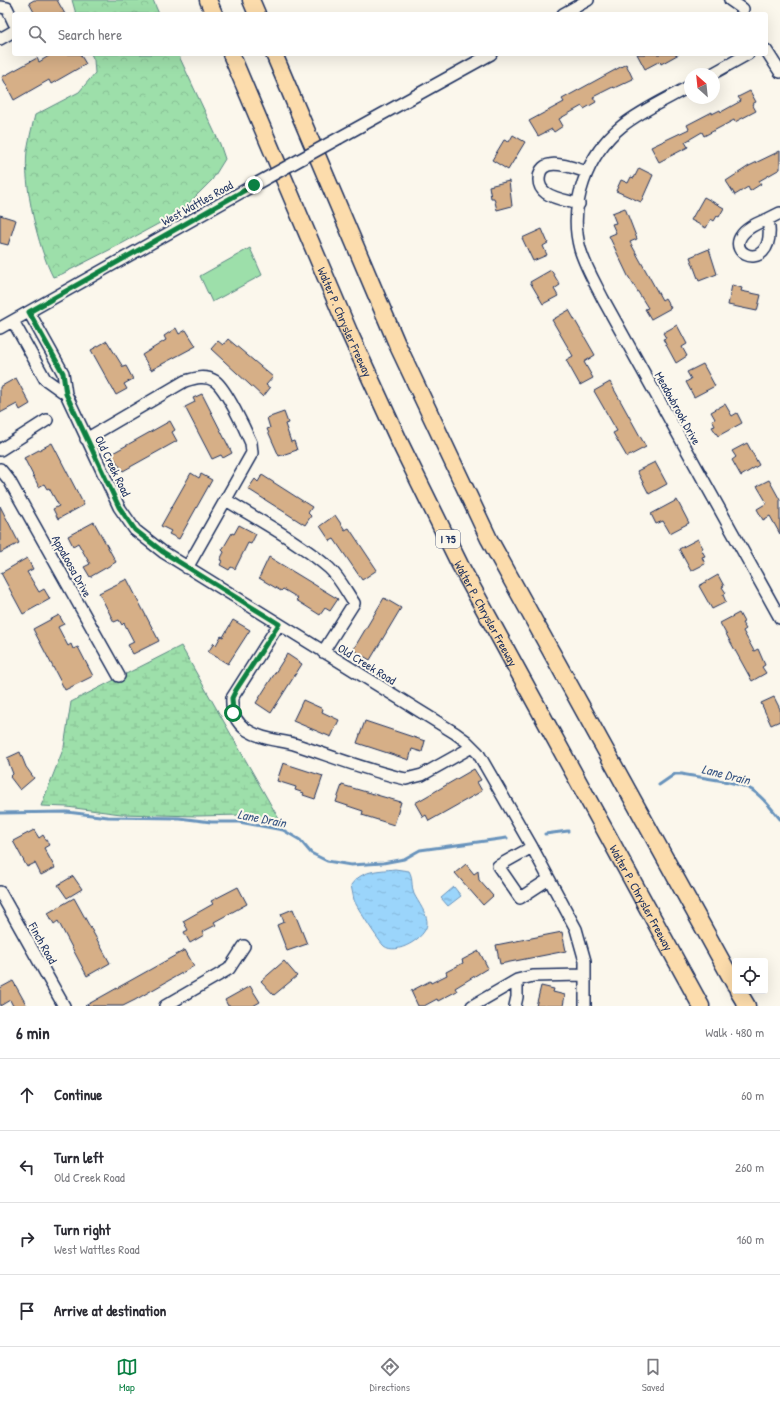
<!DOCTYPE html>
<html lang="en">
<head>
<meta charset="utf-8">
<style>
	:root { --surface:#fff; --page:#f2f2f3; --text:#2b2b33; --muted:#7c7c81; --line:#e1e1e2; --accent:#0b8043 }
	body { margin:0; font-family:"Patrick Hand",sans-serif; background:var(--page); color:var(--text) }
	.controls { position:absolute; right:12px; bottom:12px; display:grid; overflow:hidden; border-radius:4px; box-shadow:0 4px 16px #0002 }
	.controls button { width:36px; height:36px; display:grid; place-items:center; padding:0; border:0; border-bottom:1px solid var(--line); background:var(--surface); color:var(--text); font:20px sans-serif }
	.compass { position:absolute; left:684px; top:68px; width:36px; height:36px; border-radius:50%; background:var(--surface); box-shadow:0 4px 16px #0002; rotate:333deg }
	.stop { position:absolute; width:12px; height:12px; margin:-9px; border:3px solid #0b8043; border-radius:50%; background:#fff }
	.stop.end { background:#0b8043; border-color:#fff; box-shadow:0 1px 4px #0008 }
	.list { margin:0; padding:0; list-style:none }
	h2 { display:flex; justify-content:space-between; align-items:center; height:52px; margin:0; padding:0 16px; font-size:17px }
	h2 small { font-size:13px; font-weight:400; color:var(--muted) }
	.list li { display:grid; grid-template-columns:26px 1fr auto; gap:12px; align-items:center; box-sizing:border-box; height:72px; padding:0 16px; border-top:1px solid var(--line) }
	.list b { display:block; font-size:15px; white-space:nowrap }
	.list p { margin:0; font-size:13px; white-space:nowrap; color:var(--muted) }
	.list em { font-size:13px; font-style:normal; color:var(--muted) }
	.icon { flex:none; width:22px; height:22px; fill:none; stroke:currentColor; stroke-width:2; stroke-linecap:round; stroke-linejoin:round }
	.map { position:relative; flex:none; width:780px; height:1006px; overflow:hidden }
	.search { position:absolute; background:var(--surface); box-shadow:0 4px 16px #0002; left:12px; right:12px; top:12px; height:44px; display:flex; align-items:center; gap:10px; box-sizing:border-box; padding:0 14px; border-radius:4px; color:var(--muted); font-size:15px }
	.sheet { height:340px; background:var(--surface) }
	nav { display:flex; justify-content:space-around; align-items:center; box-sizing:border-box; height:56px; border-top:1px solid var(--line); background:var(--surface); font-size:11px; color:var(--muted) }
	nav a { display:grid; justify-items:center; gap:2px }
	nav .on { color:var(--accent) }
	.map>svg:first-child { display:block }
	.grass { fill:#9ddfaa; stroke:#5c8784 }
	.forest { fill:url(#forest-crowns); stroke:#5c8784 }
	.wetland { fill:url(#wetland-marsh); stroke:#5c8784 }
	.water { fill:url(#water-ripples); stroke:#6893bc }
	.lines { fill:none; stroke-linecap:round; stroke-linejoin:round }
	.stream { stroke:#6893bc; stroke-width:3 }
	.building { fill:#d6af87; stroke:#1b2f5e }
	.minor-casing { stroke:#1b2f5e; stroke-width:14 }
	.highway-casing { stroke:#1b2f5e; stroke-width:19 }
	.minor { stroke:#fbf7ec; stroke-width:11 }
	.highway { stroke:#fcdcac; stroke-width:16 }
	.minor-bridge-casing { stroke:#1b2f5e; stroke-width:14; stroke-linecap:butt }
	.minor-bridge { stroke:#fbf7ec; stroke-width:11 }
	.route { stroke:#0b8043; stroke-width:5 }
	.labels { text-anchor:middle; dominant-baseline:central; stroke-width:4; stroke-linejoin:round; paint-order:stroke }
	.shield { fill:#fbf7ec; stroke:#5e6b89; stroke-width:1 }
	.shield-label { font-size:11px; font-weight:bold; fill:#1b2f5e }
	.street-label { font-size:12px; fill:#1b2f5e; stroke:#fbf7ec }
	.water-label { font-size:13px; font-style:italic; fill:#3b5885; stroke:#fbf7ec }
</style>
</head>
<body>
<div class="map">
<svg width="780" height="1006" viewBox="0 0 780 1006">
	<defs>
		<pattern id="forest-crowns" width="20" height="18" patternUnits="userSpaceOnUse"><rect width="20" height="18" fill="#9ddfaa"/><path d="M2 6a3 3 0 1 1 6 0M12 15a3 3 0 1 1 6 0" fill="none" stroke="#87c095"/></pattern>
		<pattern id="wetland-marsh" width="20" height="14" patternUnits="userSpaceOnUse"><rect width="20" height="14" fill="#9ddfaa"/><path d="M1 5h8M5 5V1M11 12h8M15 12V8" fill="none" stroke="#87c095"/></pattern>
		<pattern id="water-ripples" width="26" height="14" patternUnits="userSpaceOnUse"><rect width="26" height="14" fill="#9bd5fb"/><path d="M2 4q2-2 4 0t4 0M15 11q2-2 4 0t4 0" fill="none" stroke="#85b7da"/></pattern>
	</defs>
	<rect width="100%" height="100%" fill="#fbf7ec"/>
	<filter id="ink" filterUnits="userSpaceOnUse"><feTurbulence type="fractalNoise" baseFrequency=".025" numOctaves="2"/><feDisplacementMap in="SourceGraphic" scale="8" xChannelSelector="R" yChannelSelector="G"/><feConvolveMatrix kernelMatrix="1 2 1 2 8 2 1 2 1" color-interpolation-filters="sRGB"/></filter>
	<g filter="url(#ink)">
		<path class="grass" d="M 250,248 L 262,275 L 212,302 L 200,276 Z"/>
		<path class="forest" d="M 72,0 L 153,0 L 159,14 L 76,14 Z
			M 91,54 L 178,54 L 220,144 L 225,159 L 212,180 L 180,212 L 123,243 L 62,274 L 53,277 C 38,248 23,184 27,151 C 29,139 32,127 35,115 L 79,92 L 95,73 L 94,60 Z"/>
		<path class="wetland" d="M 181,646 L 284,828 L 242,815 L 197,816 L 121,814 L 67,807 L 41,806 L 64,747 L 71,702 Z"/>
		<path class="water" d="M 395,869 L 409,871 C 413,877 411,886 414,894 C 418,902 428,915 427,924 C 426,938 396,956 384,946 C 380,943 356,906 354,900 C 353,895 352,890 351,885 C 362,870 377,871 395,869 Z
			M 454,887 L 461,896 L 448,906 L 441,898 Z"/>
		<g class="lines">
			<path class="stream" d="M 659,785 L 675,774 L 682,774 C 701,778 737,781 752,790 C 763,797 772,809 780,819
				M 0,813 L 67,812 L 108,817 L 179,818 L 211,822 L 239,822 L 283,830 L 300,840 L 311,853 L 327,861 L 351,865 L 383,863 L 404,859 L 420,850 L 507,838
				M 545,834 L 568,831"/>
		</g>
		<path class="building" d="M 34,0 L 57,0 L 65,14 L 35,14 L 29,3 Z
			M 52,54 L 80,54 L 86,64 L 51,84 L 49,80 L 14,100 L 2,77 L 37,58 L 39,62 Z
			M 637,54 L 679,54 L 661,64 L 660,61 L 645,69 Z
			M 626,64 L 633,79 L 614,88 L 613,87 L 593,97 L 596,102 L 584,109 L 582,106 L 559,119 L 563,126 L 554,132 L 552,129 L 538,136 L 529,121 L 564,102 L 562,99 Z
			M 750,91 L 756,102 L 752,104 L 756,111 L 735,122 L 734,120 L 704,136 L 702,132 L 685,142 L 688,147 L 659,162 L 651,147 L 689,129 L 687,125 L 712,112 L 712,114 L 720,110 L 721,112 L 741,101 L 738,97 Z
			M 513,135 L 525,142 L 508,170 L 492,160 L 504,140 L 509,142 Z
			M 780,151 L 780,169 L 759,181 L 761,184 L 750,191 L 748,187 L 735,195 L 726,181 L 749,166 Z
			M 639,168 L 653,175 L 641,202 L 616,191 L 621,180 L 628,183 L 631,177 L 634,178 Z
			M 509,181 L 512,206 L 497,210 L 494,198 L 491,198 L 489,186 Z
			M 704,197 L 724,208 L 719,217 L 717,216 L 714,221 L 711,219 L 706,228 L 691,220 Z
			M 625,208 L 637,239 L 630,242 L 662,300 L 665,298 L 671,308 L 651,319 L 645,309 L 648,308 L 628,276 L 609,236 L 616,233 L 612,224 L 616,223 L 612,213 Z
			M 0,215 L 16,220 L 8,245 L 0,243 Z
			M 542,229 L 548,243 L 543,246 L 547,255 L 533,261 L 522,238 Z
			M 709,249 L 717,274 L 699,281 L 690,257 Z
			M 551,270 L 560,285 L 554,289 L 558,296 L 543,304 L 530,282 Z
			M 732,285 L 742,288 L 741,291 L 761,295 L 757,311 L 728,305 Z
			M 569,310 L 595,355 L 584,362 L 593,378 L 580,385 L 566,360 L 573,356 L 552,320 Z
			M 677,325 L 687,344 L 682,347 L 687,356 L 676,363 L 663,339 L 666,338 L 663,333 Z
			M 176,328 L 179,334 L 186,330 L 196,346 L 151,370 L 142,355 L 166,340 L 164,336 Z
			M 228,339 L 273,377 L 266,385 L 270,388 L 263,397 L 211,349 L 218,341 L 223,345 Z
			M 107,341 L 123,367 L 126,366 L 133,379 L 124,384 L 127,389 L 116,395 L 91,350 Z
			M 703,364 L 715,386 L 694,397 L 686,382 L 691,379 L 687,372 Z
			M 16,378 L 30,404 L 20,410 L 17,404 L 0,413 L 0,387 Z
			M 610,382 L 646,447 L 627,457 L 613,433 L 617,431 L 594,391 Z
			M 202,394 L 232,453 L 223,458 L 221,455 L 212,459 L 185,407 L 195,402 L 193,398 Z
			M 725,404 L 732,416 L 737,413 L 742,423 L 718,436 L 712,427 L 715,426 L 712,420 L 715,419 L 711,412 Z
			M 284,412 L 288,423 L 285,424 L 291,442 L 294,441 L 297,450 L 279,456 L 267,429 L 270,428 L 267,418 Z
			M 170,421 L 175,430 L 172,432 L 177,441 L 123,471 L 111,454 Z
			M 52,443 L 84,505 L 58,519 L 53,509 L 59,506 L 49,488 L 47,489 L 44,484 L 39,487 L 24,458 Z
			M 747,443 L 759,465 L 741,476 L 732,460 L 736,457 L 732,451 Z
			M 655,462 L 667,484 L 649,494 L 637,471 Z
			M 191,473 L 199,478 L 201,474 L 212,480 L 179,539 L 169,534 L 171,531 L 161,526 Z
			M 262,475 L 312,507 L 308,513 L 311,516 L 305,525 L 248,489 L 255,479 L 258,482 Z
			M 769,480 L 780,500 L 780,534 L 770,516 L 763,520 L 757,509 L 767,503 L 757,486 Z
			M 677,500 L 689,523 L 670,533 L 663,521 L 656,524 L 651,514 Z
			M 0,506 L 19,543 L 0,553 Z
			M 335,515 L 345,530 L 349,528 L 377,570 L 362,580 L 334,539 L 330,541 L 320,526 Z
			M 94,522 L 116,562 L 90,577 L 84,567 L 90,564 L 78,543 L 73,546 L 68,536 Z
			M 239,525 L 256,534 L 251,544 L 248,543 L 235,569 L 231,567 L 229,570 L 220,565 L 222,561 L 220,560 L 224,552 L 222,550 L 232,533 L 234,534 Z
			M 698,539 L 703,548 L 701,549 L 705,556 L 702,557 L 705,564 L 691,571 L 679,549 Z
			M 269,557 L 338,599 L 330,611 L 325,608 L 320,615 L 296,600 L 298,598 L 283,589 L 281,591 L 259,578 Z
			M 27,558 L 33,569 L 27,572 L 39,592 L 44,589 L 50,599 L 23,614 L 1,573 Z
			M 718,575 L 724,586 L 722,587 L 726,593 L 723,595 L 726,602 L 712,609 L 699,586 Z
			M 127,579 L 159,641 L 133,654 L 128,645 L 134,642 L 124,623 L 122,625 L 119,620 L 114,622 L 99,593 Z
			M 384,598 L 401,608 L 370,660 L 353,650 Z
			M 739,613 L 744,622 L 742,623 L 746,629 L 743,631 L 754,651 L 758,649 L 765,665 L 762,667 L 766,673 L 752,681 L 720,623 Z
			M 59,615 L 64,624 L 58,627 L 68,646 L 71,644 L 73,649 L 78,647 L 93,676 L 65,690 L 33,629 Z
			M 233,620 L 250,630 L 228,664 L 208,652 L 214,643 L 216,645 L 221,636 L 223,637 Z
			M 287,654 L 302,664 L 271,713 L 256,703 Z
			M 774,697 L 780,709 L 780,721 L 771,725 L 761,703 Z
			M 303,700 L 323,709 L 322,712 L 339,720 L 331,737 L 293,721 Z
			M 365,721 L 425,741 L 422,752 L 412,749 L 409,760 L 357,743 Z
			M 20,752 L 26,767 L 34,778 L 20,790 L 10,777 L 13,774 L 7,758 Z
			M 283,763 L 323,776 L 315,799 L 303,795 L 304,793 L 295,790 L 296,787 L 277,781 Z
			M 474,769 L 481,780 L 477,782 L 482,791 L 429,821 L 426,815 L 423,817 L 415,803 Z
			M 342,785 L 401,802 L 394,825 L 362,815 L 363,811 L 336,802 Z
			M 34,830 L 39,838 L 43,835 L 49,845 L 44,848 L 55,868 L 41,875 L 35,863 L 27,867 L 13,841 Z
			M 466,864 L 474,874 L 478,871 L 479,880 L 493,896 L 483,905 L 455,873 Z
			M 73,876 L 82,889 L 67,898 L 58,885 Z
			M 238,887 L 247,904 L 214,922 L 216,925 L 202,932 L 204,935 L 190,943 L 184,932 L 188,930 L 183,921 L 213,904 L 211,901 Z
			M 74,898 L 110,963 L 87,976 L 58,921 L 54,924 L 48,913 Z
			M 293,909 L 307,944 L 287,951 L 277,925 L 284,922 L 281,914 Z
			M 562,932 L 566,951 L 500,964 L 496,945 Z
			M 185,950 L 194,966 L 135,1000 L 123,1006 L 85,1006 Z
			M 479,951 L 488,968 L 455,988 L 457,991 L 438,1001 L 437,999 L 424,1006 L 418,1006 L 411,991 L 430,981 L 431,983 L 447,975 L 446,972 L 463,963 L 462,960 Z
			M 284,961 L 297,976 L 274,995 L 261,981 Z
			M 13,981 L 27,1006 L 13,1006 L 10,1000 L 0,1006 L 0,988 Z
			M 250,986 L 260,1002 L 253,1006 L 228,1006 L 225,1000 Z
			M 541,986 L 554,989 L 553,992 L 565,995 L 563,1006 L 536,1006 Z"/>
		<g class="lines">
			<g class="minor-casing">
				<path id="minor" d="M 730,0 L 743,9
					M 0,7 L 7,8 L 14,23
					M 563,14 L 588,0
					M 0,39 L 14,31
					M 766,50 L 780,72
					M 712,74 L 748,54
					M 690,86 C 667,99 642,110 622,126 C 587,154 568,206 580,249 C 585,266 595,283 603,299 L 780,618
					M 339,138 L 491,54
					M 579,204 C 569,201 554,199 546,193 C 542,190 539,185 539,180 C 539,153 573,168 587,172
					M 768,219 C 780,287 696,245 768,219 Z
					M 768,219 L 780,213
					M 29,312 L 63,373 L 66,394 L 119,507 L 135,530 L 163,552 L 455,733 L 466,741 L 478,753 L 532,847 L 576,929 L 585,961 L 585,1006
					M 13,321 L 45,379 L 66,394
					M 0,328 L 254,185
					M 86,439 L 185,381 C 195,378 205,375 215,381 C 226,389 245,429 251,443 L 252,453 L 187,568
					M 0,450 L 47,420
					M 0,469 L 9,480 L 119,676
					M 226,500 C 260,521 298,541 329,568 C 339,577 346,591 354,603 L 323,652
					M 279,624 L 232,698 C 231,711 236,723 247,730 C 261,739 278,740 294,744 C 331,756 368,771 406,779 L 422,775 L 472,747
					M 532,847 L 498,866 L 520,898 L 549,879
					M 0,892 L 64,1006
					M 165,1006 L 229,969 L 244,946
					M 472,1006 L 517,980 L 533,976 L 585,975
					M 515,1006 L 517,997 L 517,980"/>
			</g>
			<g class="highway-casing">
				<g id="highway">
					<path d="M 208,0 L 214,14"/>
					<path d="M 251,0 L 257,14"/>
					<path id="s1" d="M 231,54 L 349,332 L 400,443 L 460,565 L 701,1006"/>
					<path d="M 274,54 L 397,344 L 489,539 L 735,985"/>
					<path d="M 738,991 L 747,1006"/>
				</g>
			</g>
			<use href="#minor" class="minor"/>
			<use href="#highway" class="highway"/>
			<g class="minor-bridge-casing">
				<path id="minor-bridge" d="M 254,185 L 339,138"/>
			</g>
			<use href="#minor-bridge" class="minor-bridge"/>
		</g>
	</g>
	<g class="lines" filter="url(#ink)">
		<path class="route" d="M 233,713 L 232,698 L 236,690 L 279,624 L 163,552 L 135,530 L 119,507 L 66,394 L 63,373 L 29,312 L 254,185"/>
	</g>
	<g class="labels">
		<rect class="shield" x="436" y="530" width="24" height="18" rx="3"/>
		<g class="shield-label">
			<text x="448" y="539">I 75</text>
		</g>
		<g class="street-label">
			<text transform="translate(197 203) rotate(-29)">West Wattles Road</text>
			<text stroke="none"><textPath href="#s1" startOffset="291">Walter P. Chrysler Freeway</textPath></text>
			<text transform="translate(678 408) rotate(61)">Meadowbrook Drive</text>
			<text transform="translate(113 466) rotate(64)">Old Creek Road</text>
			<text transform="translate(72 566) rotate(61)">Appaloosa Drive</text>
			<text stroke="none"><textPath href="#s1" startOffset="615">Walter P. Chrysler Freeway</textPath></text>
			<text transform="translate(367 664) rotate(32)">Old Creek Road</text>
			<text stroke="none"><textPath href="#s1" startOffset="939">Walter P. Chrysler Freeway</textPath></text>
			<text transform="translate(43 943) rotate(61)">Finch Road</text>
		</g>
		<g class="water-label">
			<text transform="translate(726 774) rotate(14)">Lane Drain</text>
			<text transform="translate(262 818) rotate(11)">Lane Drain</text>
		</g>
	</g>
</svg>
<div class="controls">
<button><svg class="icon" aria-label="locate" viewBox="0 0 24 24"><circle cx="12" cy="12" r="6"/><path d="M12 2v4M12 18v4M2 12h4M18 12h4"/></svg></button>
</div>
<svg class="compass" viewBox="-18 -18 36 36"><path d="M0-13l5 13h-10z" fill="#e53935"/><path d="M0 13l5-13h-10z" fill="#7c7c81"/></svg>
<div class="stop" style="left:233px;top:713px"></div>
<div class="stop end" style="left:254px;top:185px"></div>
<div class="search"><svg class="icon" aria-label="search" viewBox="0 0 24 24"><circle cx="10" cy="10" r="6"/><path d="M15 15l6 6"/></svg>Search here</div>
</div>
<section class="sheet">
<h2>6 min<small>Walk · 480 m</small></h2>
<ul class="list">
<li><svg class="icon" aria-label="ahead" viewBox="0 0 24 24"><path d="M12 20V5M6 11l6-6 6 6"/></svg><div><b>Continue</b></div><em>60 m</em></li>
<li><svg class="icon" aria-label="left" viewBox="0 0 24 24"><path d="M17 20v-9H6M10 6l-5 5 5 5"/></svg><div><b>Turn left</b><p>Old Creek Road</p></div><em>260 m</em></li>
<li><svg class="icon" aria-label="right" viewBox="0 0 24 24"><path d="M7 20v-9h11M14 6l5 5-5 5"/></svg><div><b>Turn right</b><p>West Wattles Road</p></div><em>160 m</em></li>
<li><svg class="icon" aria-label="arrive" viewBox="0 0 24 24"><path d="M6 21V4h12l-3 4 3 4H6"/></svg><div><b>Arrive at destination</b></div></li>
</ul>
</section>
<nav>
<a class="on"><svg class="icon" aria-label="map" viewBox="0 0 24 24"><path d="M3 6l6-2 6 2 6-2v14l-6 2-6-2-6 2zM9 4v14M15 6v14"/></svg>Map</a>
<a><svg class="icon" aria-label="directions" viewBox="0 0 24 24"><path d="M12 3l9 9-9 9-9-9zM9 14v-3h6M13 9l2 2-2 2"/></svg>Directions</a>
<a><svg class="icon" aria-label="saved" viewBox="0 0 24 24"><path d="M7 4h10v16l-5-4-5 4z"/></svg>Saved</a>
</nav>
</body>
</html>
